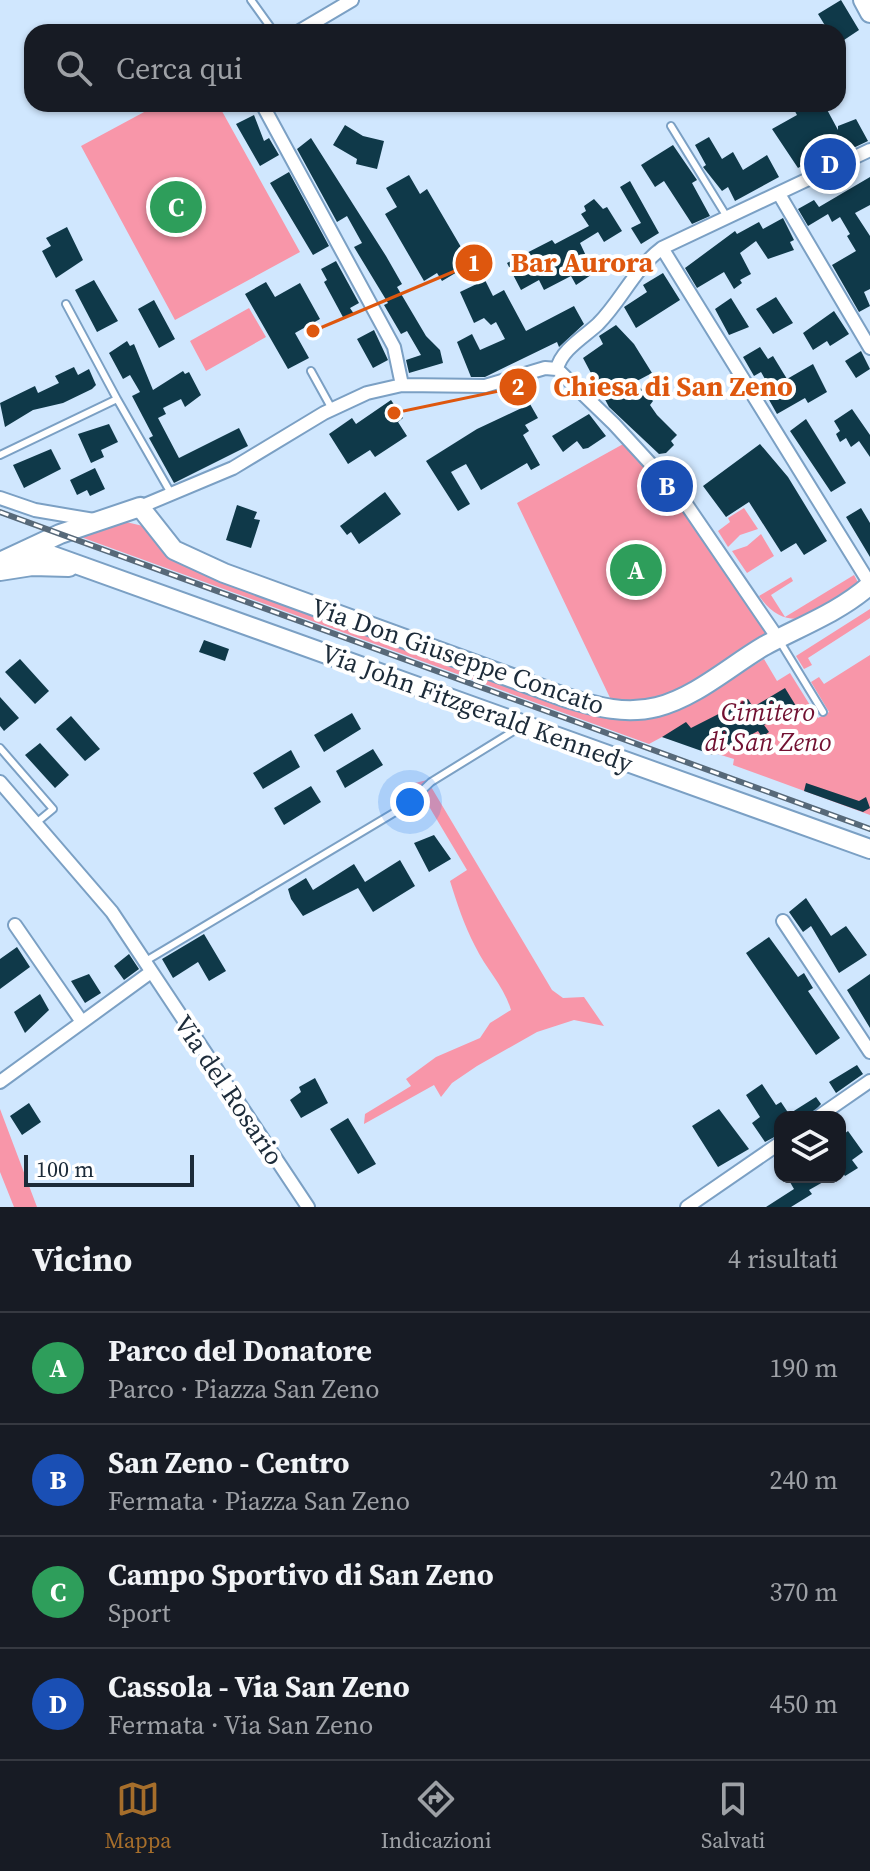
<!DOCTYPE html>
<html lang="it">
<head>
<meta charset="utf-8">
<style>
	:root { --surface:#171b24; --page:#242831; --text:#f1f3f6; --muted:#9ea1a6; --line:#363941; --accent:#a66e2b }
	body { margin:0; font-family:"Source Serif 4",serif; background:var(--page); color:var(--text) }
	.controls { position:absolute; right:24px; bottom:24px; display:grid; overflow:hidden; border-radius:16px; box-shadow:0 2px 6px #0004 }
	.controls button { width:72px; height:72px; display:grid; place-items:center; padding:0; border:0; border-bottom:2px solid var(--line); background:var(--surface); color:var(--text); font:40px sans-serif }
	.scale { position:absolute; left:24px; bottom:20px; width:170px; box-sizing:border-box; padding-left:8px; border:4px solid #1c2b39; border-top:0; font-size:22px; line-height:28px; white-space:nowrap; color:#1c2b39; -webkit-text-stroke:6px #fff; paint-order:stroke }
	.you { position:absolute; left:410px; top:802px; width:28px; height:28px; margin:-20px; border:6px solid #fff; border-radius:50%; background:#1a73e8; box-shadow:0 0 0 12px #1a73e833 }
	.badge { display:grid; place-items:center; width:52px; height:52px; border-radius:50%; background:var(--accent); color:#fff; font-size:26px; font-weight:700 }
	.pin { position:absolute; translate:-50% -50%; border:4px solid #fff; box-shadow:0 2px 8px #0006 }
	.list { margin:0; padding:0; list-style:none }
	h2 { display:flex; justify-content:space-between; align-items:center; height:104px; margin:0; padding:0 32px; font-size:34px }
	h2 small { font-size:26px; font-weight:400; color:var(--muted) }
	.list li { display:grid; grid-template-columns:52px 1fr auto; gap:24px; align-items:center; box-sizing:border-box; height:112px; padding:0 32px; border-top:2px solid var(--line) }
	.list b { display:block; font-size:30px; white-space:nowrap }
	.list p { margin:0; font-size:26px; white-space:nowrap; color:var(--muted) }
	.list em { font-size:26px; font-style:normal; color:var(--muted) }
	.icon { flex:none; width:44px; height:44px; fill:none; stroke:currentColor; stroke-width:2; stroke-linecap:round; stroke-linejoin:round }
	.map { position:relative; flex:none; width:870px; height:1207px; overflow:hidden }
	.search { position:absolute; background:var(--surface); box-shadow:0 2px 6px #0004; left:24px; right:24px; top:24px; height:88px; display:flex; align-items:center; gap:20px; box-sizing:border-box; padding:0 28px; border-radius:24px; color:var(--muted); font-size:30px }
	.sheet { height:552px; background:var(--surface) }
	nav { display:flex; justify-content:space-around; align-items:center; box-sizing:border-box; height:112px; border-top:2px solid var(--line); background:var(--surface); font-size:22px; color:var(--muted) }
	nav a { display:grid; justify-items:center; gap:4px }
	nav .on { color:var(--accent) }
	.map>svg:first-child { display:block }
	.green { fill:#f896a9 }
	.building { fill:#0f3949 }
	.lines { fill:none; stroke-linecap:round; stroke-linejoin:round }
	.lane-casing { stroke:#7ba0c4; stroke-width:10 }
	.street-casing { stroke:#7ba0c4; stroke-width:16 }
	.secondary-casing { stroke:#7ba0c4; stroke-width:22 }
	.lane { stroke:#fff; stroke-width:6 }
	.street { stroke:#fff; stroke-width:12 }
	.secondary { stroke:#fff; stroke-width:18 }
	.rail-casing { stroke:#576979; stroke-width:6 }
	.rail { stroke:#fff; stroke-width:3; stroke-dasharray:9; stroke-linecap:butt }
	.labels { text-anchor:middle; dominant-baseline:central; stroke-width:8; stroke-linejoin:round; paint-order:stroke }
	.street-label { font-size:26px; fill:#1c2b39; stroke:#fff }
	.park-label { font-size:26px; font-style:italic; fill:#711031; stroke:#fff }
	.leader { fill:none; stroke:#de570e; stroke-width:3 }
	.callout-dot { fill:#de570e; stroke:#fff; stroke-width:3 }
	.mark-label { font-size:24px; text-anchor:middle; font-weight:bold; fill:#fff }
	.callout-label { font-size:28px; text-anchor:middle; font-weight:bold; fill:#de570e; stroke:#fff; stroke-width:8; stroke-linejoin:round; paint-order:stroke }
</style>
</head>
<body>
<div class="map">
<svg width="870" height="1207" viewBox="0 0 870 1207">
	<rect width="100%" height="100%" fill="#d0e7fe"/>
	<path class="green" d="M 159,104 L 218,104 L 300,252 L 175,320 L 81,146 Z
		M 249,308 L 266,337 L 206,371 L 190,341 Z
		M 625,443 L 680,502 L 768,633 L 767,638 L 680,692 L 656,702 L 613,704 L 517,503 Z
		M 744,508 L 758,529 L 740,535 L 728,547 L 718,531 L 730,522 L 728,518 Z
		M 126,522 L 143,526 L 154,539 L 633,719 C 684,713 721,685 764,659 L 777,681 L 790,673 L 818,718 L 829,712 L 811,682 L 819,677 L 824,684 L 870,655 L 870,815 L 733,765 L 734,759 L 662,737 L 649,744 L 78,536 Z
		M 761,534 L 774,556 L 747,573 L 732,551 L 747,546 Z
		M 854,575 L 860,586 C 825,611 790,640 759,596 L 791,577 L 793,581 L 771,595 L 785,617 Z
		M 870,609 L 870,618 L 808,658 L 812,665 L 804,669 L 796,656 Z
		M 427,780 L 552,990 L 563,998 L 584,997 L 604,1026 L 574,1020 L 537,1032 L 477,1066 L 452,1083 L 441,1097 L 434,1085 L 364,1124 L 365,1114 L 411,1086 L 406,1079 L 436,1057 L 480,1038 L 490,1023 L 511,1010 C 504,986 486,969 475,946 C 464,925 457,903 450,881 L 467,870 L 415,783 Z
		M 0,1109 L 37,1207 L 14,1207 L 0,1172 Z"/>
	<path class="building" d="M 841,0 L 859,30 L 838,44 L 838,32 L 829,32 L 818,14 Z
		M 791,104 L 804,104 L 808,112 L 824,104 L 838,130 L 838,126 L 856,119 L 868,141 L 832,158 L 826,152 L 798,168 L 772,129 L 797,115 Z
		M 254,115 L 264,141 L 269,138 L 279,155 L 260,166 L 236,124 Z
		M 345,125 L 363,136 L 384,141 L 377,169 L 356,164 L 357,159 L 333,145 Z
		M 709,137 L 722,159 L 733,152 L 743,170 L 767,155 L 779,177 L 735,201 L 728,187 L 722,191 L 703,167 L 706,165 L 695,145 Z
		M 311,138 L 386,256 L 402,284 L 397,287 L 426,336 L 440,350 L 443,363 L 409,373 L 406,360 L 421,355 L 407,331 L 401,334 L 384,305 L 388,303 L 354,247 L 362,243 L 347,216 L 337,222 L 297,149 Z
		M 673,145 L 697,180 L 692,183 L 710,216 L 692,224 L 664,181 L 655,187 L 641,165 Z
		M 289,172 L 329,246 L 313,255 L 270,183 Z
		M 409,175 L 420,194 L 427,189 L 468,259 L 461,263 L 464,268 L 442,281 L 437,273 L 424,281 L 385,214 L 397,207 L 386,188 Z
		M 870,177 L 870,205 L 855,213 L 870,236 L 870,289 L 864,292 L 870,306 L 859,312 L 832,265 L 856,251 L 847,236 L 850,234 L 840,217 L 832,222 L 828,214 L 808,226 L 798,209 L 814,200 L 819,207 Z
		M 630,181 L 659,233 L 641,244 L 631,228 L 641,223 L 620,187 Z
		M 594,199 L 603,209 L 607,207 L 622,231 L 604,242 L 598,232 L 580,243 L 594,273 L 576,285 L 571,276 L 544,290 L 539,280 L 521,290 L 507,263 L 552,240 L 555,244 L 589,226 L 581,214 L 586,211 L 584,206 Z
		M 783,218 L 794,240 L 790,242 L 794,250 L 768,259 L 756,241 L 740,253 L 751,274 L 740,280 L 742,283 L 734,289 L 724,272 L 697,288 L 685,268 L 735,231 L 737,234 L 759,222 L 763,229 Z
		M 67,227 L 83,260 L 56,278 L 42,251 L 51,246 L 46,238 Z
		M 336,261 L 359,303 L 350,308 L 354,314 L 344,319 L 324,282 L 327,280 L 321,269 Z
		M 663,273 L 680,300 L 636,328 L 624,307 L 647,292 L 643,285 Z
		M 94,280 L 118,321 L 97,332 L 75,290 Z
		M 485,280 L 493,296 L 504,290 L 526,331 L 574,306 L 584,324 L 559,347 L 557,342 L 485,377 L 471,377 L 457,342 L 472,334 L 480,350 L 505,339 L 496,322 L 491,325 L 484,318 L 474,323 L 460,292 Z
		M 266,282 L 275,297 L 300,283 L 320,319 L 295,333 L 309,358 L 288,369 L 245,294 Z
		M 776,297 L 793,323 L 773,334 L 756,309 Z
		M 731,298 L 749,327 L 729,335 L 715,309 Z
		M 154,300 L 175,339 L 159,348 L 138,309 Z
		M 834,311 L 849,334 L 830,346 L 827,341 L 813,350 L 803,333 Z
		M 616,325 L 634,344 L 652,373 L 635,382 L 653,401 L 650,405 L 657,415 L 677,435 L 671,441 L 674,445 L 666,453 L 659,454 L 609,407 L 583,358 L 603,344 L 599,336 Z
		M 374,330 L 388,360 L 373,368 L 357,339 Z
		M 127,341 L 130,346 L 134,344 L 153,390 L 183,371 L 185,374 L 189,372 L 201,395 L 185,407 L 181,399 L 163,408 L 166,414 L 158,418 L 179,458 L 239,428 L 248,446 L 174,483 L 149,438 L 153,436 L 132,396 L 140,392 L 130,375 L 123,379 L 109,353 Z
		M 760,347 L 768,359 L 773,356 L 787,379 L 813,364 L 827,392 L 808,403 L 805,398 L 777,414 L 764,391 L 770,388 L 761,372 L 754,376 L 743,357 Z
		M 861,351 L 870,369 L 856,378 L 845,361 Z
		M 74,367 L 78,375 L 89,369 L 96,385 L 92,389 L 63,403 L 33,410 L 5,427 L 0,403 L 35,386 L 38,393 L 59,383 L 55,376 Z
		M 391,400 L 403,418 L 398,422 L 407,436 L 375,457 L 370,450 L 348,464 L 329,434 L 352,418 L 356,424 Z
		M 530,404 L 538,418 L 525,425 L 529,431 L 523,435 L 540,465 L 531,470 L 527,463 L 481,490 L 466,464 L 451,472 L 470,504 L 458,511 L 426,461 L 477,429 Z
		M 852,409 L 870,435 L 870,457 L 859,441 L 851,447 L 846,438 L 840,442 L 836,434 L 840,431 L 834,421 Z
		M 589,414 L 606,436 L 588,448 L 583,449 L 577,441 L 563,452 L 552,436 Z
		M 806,419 L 846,483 L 831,492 L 790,431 Z
		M 109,424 L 118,442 L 101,450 L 104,457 L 91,463 L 78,434 Z
		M 760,444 L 788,477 L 827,541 L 804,555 L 796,543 L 781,552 L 749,502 L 726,517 L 703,486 Z
		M 51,449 L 61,469 L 24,488 L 13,465 Z
		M 95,468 L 105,489 L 90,496 L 87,490 L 77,495 L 70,480 Z
		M 385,492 L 401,514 L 359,544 L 351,532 L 347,535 L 340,526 Z
		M 237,505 L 257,512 L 254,519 L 260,520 L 251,548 L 226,540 Z
		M 861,508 L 870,523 L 870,557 L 846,517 Z
		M 204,640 L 229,649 L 225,661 L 199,652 Z
		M 20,659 L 49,691 L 35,704 L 5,672 Z
		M 785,688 L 796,706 L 764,725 L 769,732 L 762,737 L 758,731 L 713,755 L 662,737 L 686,722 L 691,728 L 748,699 L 753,707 Z
		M 0,697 L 19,718 L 4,731 L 0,726 Z
		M 352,713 L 361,729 L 324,752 L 314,735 Z
		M 71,716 L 100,749 L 85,761 L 56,729 Z
		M 40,743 L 69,775 L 55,788 L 25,755 Z
		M 373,749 L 383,765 L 345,788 L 336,771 Z
		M 291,750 L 300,767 L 263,789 L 253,773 Z
		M 806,783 L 859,801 L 866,797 L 870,808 L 863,812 L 804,791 Z
		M 311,786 L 321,802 L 284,825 L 274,808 Z
		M 434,835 L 451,859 L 429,872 L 414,843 Z
		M 400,860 L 415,886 L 373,912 L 358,888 L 303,916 L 291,899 L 288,889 L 306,878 L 313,890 L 354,864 L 365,882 Z
		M 806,898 L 831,936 L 846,926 L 867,955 L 839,973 L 811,926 L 803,932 L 789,912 Z
		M 204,934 L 226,971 L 209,981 L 198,962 L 173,978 L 162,959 Z
		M 769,937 L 798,977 L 804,973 L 813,988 L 808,991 L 840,1038 L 816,1055 L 746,953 Z
		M 17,947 L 30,967 L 0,989 L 0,959 Z
		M 129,954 L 139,969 L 124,980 L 114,966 Z
		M 89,974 L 101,993 L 85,1003 L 71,981 Z
		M 870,974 L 870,1028 L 847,990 Z
		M 40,994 L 49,1010 L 25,1033 L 14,1012 Z
		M 857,1065 L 863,1074 L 836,1093 L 829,1082 Z
		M 315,1078 L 328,1103 L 301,1118 L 290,1100 L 301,1092 L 299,1087 Z
		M 762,1084 L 776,1105 L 781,1102 L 789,1114 L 816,1097 L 821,1104 L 809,1117 L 780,1117 L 780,1134 L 765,1142 L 752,1123 L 760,1117 L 746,1095 Z
		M 29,1103 L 41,1122 L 22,1135 L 10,1116 Z
		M 719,1109 L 749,1149 L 718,1167 L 692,1126 Z
		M 348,1118 L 376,1164 L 358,1174 L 330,1129 Z
		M 848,1131 L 863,1152 L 852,1160 L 858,1168 L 845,1176 L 840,1169 L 840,1137 Z
		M 787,1177 L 832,1177 L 809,1190 L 812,1194 L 791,1207 L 766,1207 L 794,1189 Z"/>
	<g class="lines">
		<g class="lane-casing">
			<path id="lane" d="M 251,0 L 274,32
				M 671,126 L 727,217
				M 66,304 L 117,399
				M 311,371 L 332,409
				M 0,455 L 117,399 L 172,495
				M 779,640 L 823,712
				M 0,748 L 53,809 L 36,823
				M 144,962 L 407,805 L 431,782 L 520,727"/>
		</g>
		<g class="street-casing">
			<path id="street" d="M 298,32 L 352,0
				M 262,104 L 394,347 L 402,385
				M 779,194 L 870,348
				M 662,248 L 870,584
				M 557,369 C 561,350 584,337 598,324 C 622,300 634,269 662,248 L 870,150
				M 0,498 L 35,510 L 94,520
				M 140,507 L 233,468 L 324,413 L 367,393 L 402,385 L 485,386 L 545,368 L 557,369 L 614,424 L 682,498 L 779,640
				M 0,782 L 112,912 L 308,1207
				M 783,921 L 870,1052
				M 15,925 L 82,1022
				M 0,1082 L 151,972
				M 818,1117 L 870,1081
				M 687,1207 L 780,1143"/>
		</g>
		<g class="secondary-casing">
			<path id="secondary" d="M 863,0 L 870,13
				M 31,548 L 870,849
				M 0,562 L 60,534 L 140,507 L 174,550 L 224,573 L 567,698 C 598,707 625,715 657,707 C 696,697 730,666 764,646 C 801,626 838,613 870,585
				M 0,571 L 32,566 L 69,567"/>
		</g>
		<use href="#lane" class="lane"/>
		<use href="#street" class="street"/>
		<use href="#secondary" class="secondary"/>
		<g class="rail-casing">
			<path id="rail" d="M 0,512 L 870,829"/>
		</g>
		<use href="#rail" class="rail"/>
	</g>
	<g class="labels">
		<g class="street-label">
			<text transform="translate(458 656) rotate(19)">Via Don Giuseppe Concato</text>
			<text transform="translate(477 708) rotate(20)">Via John Fitzgerald Kennedy</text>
			<text transform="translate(229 1090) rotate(56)">Via del Rosario</text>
		</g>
		<g class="park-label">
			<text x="768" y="712">Cimitero<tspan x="768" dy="30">di San Zeno</tspan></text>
		</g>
	</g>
	<path class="leader" d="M313 331L474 263M394 413L518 387"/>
	<g class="callout-dot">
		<circle cx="313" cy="331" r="8"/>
		<circle cx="394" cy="413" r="8"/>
		<circle cx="474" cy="263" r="20"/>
		<circle cx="518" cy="387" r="20"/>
	</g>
	<g class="mark-label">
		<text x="474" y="271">1</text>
		<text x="518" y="395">2</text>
	</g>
	<g class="callout-label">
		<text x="582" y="272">Bar Aurora</text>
		<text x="673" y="396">Chiesa di San Zeno</text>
	</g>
</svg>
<div class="controls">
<button><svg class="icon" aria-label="layers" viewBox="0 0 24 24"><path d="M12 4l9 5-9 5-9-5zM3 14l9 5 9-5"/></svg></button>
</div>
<div class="scale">100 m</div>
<div class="you"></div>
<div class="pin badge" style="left:636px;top:570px;background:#2e9e5b">A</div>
<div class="pin badge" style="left:667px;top:486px;background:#1a4fb4">B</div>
<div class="pin badge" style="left:176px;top:207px;background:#2e9e5b">C</div>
<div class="pin badge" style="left:830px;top:164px;background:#1a4fb4">D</div>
<div class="search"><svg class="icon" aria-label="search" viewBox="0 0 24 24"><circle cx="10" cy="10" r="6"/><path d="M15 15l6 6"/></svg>Cerca qui</div>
</div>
<section class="sheet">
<h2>Vicino<small>4 risultati</small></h2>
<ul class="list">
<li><span class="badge" style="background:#2e9e5b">A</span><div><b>Parco del Donatore</b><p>Parco · Piazza San Zeno</p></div><em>190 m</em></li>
<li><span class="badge" style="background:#1a4fb4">B</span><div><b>San Zeno - Centro</b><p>Fermata · Piazza San Zeno</p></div><em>240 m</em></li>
<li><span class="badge" style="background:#2e9e5b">C</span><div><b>Campo Sportivo di San Zeno</b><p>Sport</p></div><em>370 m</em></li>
<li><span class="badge" style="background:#1a4fb4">D</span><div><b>Cassola - Via San Zeno</b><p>Fermata · Via San Zeno</p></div><em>450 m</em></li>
</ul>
</section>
<nav>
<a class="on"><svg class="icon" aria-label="map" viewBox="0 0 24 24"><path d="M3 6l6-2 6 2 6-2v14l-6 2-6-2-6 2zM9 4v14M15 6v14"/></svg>Mappa</a>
<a><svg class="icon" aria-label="directions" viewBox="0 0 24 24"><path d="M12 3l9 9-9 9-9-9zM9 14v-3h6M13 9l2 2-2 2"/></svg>Indicazioni</a>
<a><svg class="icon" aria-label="saved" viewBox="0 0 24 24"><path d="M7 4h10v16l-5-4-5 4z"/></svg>Salvati</a>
</nav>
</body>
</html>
